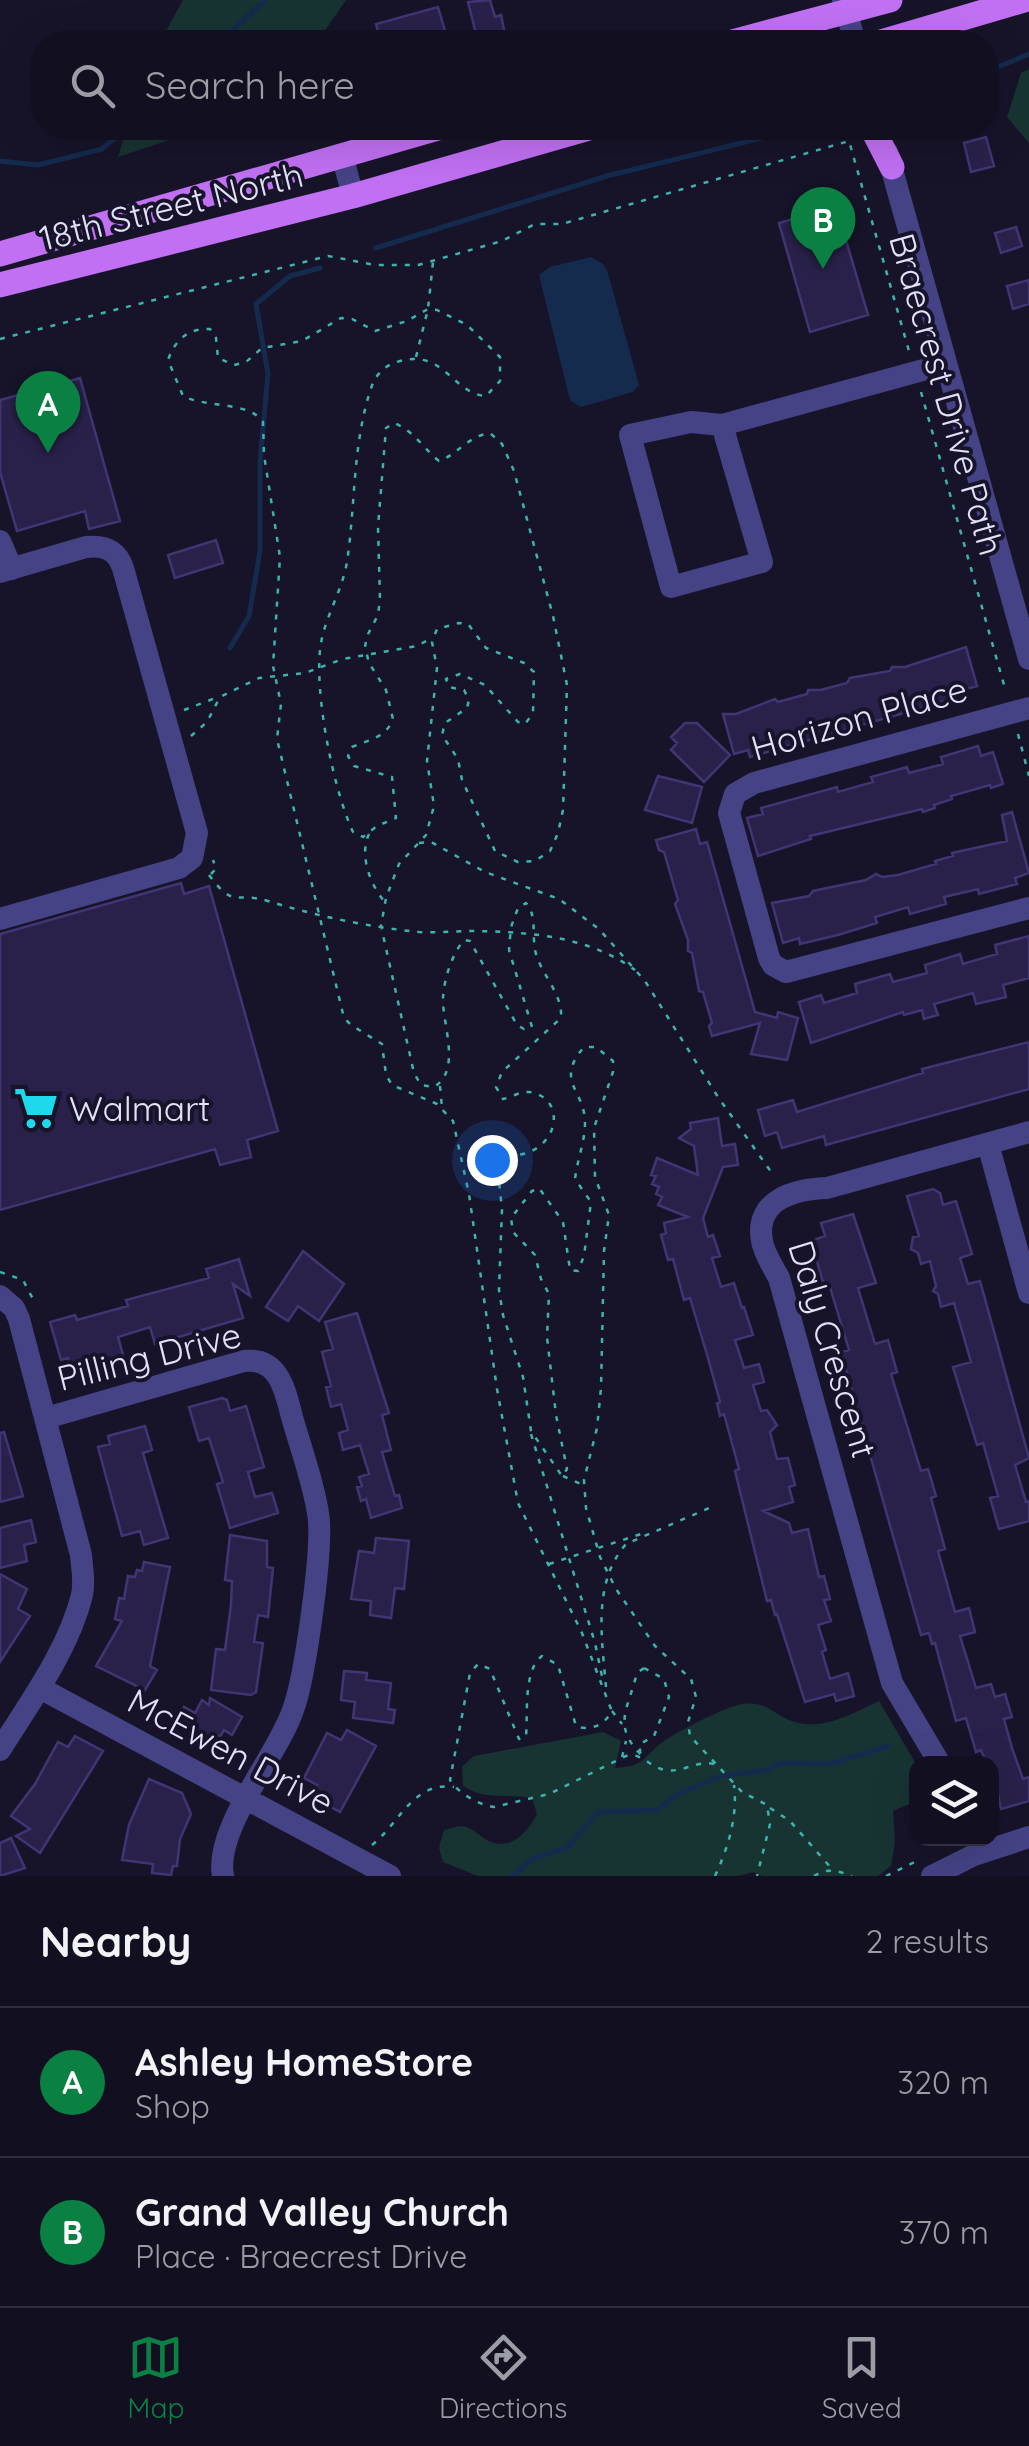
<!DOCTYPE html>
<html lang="en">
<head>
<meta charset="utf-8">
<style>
	:root { --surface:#110f20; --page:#1a1829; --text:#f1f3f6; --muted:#9c9ca5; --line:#302f3e; --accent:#0b8043 }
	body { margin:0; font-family:Quicksand,sans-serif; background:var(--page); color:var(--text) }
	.controls { position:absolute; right:30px; bottom:30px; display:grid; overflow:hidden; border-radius:20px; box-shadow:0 10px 40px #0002 }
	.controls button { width:90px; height:90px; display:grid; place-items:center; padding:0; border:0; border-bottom:2px solid var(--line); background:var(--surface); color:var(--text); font:50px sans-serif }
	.you { position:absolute; left:492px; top:1160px; width:35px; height:35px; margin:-25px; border:8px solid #fff; border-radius:50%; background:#1a73e8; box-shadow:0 0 0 15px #1a73e833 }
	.badge { display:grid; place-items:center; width:65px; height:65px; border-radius:50%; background:var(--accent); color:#fff; font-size:32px; font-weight:700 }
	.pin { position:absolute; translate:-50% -82px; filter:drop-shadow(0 2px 5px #0008) }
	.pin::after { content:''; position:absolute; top:52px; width:35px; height:30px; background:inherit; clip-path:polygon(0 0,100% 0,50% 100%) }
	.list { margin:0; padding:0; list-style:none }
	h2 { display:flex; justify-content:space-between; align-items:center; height:130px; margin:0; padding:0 40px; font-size:42px }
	h2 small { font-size:32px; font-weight:400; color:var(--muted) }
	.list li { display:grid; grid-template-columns:65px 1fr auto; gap:30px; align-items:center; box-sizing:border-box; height:150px; padding:0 40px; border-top:2px solid var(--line) }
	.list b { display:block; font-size:38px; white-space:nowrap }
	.list p { margin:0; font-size:32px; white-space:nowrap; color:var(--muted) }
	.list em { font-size:32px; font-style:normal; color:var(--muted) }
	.icon { flex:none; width:55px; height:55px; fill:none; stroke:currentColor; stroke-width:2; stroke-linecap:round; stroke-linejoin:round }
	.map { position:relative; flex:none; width:1029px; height:1876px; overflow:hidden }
	.search { position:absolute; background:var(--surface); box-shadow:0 10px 40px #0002; left:30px; right:30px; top:30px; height:110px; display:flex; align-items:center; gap:25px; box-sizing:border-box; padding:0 35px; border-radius:40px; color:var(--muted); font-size:38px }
	.sheet { height:430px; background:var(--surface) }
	nav { display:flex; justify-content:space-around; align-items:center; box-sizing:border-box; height:140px; border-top:2px solid var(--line); background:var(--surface); font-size:28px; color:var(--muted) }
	nav a { display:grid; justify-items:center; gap:5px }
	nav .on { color:var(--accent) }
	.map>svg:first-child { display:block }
	.green { fill:#173433 }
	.water { fill:#142b4e }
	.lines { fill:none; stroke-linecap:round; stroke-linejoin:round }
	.stream { stroke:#142b4e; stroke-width:5 }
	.building { fill:#29214a; stroke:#413574; stroke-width:2.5 }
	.path { stroke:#3cb4ac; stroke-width:2.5; stroke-dasharray:5 8; stroke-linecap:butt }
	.minor { stroke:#454385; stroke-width:22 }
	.major { stroke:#c170f3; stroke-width:25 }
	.labels { text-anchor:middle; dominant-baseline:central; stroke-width:8; stroke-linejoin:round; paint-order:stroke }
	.street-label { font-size:35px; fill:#e3e0fc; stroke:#17142a }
	.poi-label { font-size:35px; fill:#e3e0fc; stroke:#17142a; text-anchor:start }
</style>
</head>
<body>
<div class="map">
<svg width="1029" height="1876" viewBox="0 0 1029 1876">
	<rect width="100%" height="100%" fill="#17142a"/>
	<path class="green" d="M 183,0 L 346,0 L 317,42 L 160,42 Z
		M 1029,69 L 1029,143 L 1007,117 L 1021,73 Z
		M 127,128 L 205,128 L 118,157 Z
		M 879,1701 L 916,1764 L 916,1801 L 893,1811 L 895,1841 L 891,1866 L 878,1876 L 762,1876 L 754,1872 L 738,1876 L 478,1876 L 443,1862 L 439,1848 L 444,1830 C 450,1829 455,1826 461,1826 C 474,1827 480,1838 491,1842 C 512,1850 529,1831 537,1814 L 532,1798 C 504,1793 487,1801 463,1786 L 462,1767 L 474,1756 L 603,1732 L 621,1741 L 615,1768 C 649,1766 642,1755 667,1739 C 683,1729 721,1709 738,1705 C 763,1699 771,1712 789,1720 C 821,1733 851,1714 879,1701 Z"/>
	<path class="water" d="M 591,257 L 603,264 L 607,270 L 639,385 L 633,392 L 581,407 L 571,401 L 569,396 L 539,275 L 550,267 Z"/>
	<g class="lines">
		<path class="stream" d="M 219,42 L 266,0
			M 986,72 L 1029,54
			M 0,161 L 38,165 L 102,149 L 126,128
			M 376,248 L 607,176 L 803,128
			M 230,648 L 249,616 L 260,551 L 260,461 L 268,374 L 256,304 L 290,276 L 320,268
			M 512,1876 L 534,1858 L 567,1848 L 598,1812 L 657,1810 L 678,1794 L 721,1776 L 768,1770 L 781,1763 L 830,1764 L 888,1746"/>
	</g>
	<path class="building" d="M 490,0 L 495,17 L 501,15 L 506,39 L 478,42 L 468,2 Z
		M 438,7 L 445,31 L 402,42 L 381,42 L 376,24 Z
		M 986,137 L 994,166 L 971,172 L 964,143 Z
		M 836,206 L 868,315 L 810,332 L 779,223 Z
		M 1016,227 L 1022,246 L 1001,253 L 995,233 Z
		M 1029,280 L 1029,304 L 1013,309 L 1007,286 Z
		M 80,378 L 120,521 L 89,529 L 85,511 L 17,531 L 0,472 L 0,400 Z
		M 216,540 L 223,563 L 175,578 L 168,555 Z
		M 966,647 L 977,686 L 962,690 L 963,696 L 750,757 L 748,750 L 734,754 L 723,714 L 736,714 L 775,699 L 778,702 L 807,694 L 808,690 L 821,690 L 847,683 L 850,678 L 890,671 L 892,667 L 905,667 Z
		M 685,723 L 697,723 L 730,755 L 704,782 L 671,750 L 677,743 L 671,737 Z
		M 978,746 L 981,756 L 993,752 L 1003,784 L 991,788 L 990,785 L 951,796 L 952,799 L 934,805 L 935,808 L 923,812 L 922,809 L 810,836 L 811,839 L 758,856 L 747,818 L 763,814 L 761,808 L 837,787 L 838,792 L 873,782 L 871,777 L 907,767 L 909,773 L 943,764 L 941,757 Z
		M 658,776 L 702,787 L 692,823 L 645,810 Z
		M 1012,812 L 1029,873 L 1015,878 L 1017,884 L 979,894 L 978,889 L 944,897 L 946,904 L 910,914 L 908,907 L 875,917 L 877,923 L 838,935 L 800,944 L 799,938 L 783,943 L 772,903 L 809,896 L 813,891 L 866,880 L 876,874 L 882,877 L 898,875 L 936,864 L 935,861 L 953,856 L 952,853 L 1007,841 L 1002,815 Z
		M 696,829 L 700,844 L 707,842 L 755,1012 L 777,1018 L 778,1012 L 798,1018 L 787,1060 L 751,1054 L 760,1023 L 712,1036 L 709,1026 L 712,1023 L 703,992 L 699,991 L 692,953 L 688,951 L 688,940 L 675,904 L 678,900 L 664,852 L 659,850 L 656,840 Z
		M 181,883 L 184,894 L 209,886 L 278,1131 L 247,1140 L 251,1157 L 220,1165 L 215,1149 L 0,1210 L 0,934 Z
		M 1029,936 L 1029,978 L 1003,985 L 1006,997 L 976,1004 L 973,993 L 934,1004 L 938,1015 L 924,1019 L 922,1010 L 904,1015 L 903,1012 L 811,1043 L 799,1002 L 821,995 L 824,1003 L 857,993 L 855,984 L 890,974 L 893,982 L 927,973 L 925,965 L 960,954 L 963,964 L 997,954 L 995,945 Z
		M 1029,1042 L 1029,1089 L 826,1145 L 824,1136 L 782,1148 L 777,1132 L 765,1136 L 758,1110 L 793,1100 L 797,1112 L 923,1073 L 922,1069 Z
		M 718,1118 L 722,1146 L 735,1144 L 738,1165 L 723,1167 L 703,1218 L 708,1237 L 713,1235 L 720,1256 L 712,1258 L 721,1287 L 734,1283 L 742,1308 L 744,1307 L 753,1335 L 735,1340 L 744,1368 L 759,1364 L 764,1382 L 753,1385 L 761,1411 L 767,1410 L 777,1425 L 770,1432 L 777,1459 L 788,1458 L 795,1485 L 789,1487 L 793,1502 L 763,1511 L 789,1523 L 792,1533 L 808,1529 L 819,1577 L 824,1576 L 830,1599 L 824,1600 L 831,1621 L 818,1625 L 826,1650 L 822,1652 L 830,1679 L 848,1673 L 854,1696 L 836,1701 L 834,1694 L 805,1702 L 777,1614 L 775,1615 L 771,1600 L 767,1601 L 735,1471 L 739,1469 L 724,1414 L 720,1416 L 717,1403 L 720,1402 L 708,1358 L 690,1298 L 684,1300 L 673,1259 L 668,1260 L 661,1235 L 666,1233 L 664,1223 L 688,1217 L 658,1205 L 662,1197 L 656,1194 L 659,1187 L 652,1184 L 656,1176 L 651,1175 L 657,1158 L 698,1175 L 694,1146 L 679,1138 L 691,1129 L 690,1123 Z
		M 933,1189 L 940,1193 L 943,1205 L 956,1201 L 972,1254 L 960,1258 L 968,1284 L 980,1281 L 1029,1458 L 1015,1465 L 1026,1502 L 1029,1501 L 1029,1521 L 999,1529 L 990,1498 L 998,1496 L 983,1443 L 977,1445 L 953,1367 L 971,1362 L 954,1303 L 941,1307 L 938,1294 L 933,1291 L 936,1286 L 930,1261 L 921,1264 L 918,1253 L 911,1249 L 913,1237 L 919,1236 L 907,1196 Z
		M 853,1214 L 876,1283 L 858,1288 L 875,1344 L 888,1340 L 897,1372 L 891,1374 L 921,1471 L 928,1469 L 936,1496 L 931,1498 L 945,1549 L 938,1551 L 955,1612 L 969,1608 L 975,1632 L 960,1636 L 976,1688 L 991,1684 L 995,1697 L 1005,1694 L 1012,1717 L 1004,1719 L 1012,1748 L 1023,1779 L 1029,1777 L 1029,1801 L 1001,1809 L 992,1764 L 987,1764 L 981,1750 L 976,1752 L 966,1718 L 956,1721 L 935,1643 L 932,1644 L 929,1633 L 921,1635 L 841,1352 L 849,1350 L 829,1284 L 824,1286 L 811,1241 L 825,1236 L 821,1223 Z
		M 303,1251 L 344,1284 L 319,1321 L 298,1306 L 288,1321 L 266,1307 Z
		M 239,1259 L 250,1296 L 233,1284 L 243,1318 L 155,1344 L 150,1327 L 118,1337 L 123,1355 L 71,1368 L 68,1358 L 61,1360 L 50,1322 L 75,1315 L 77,1320 L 128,1306 L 126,1300 L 209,1278 L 206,1269 Z
		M 357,1313 L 389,1413 L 382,1415 L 391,1450 L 382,1452 L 395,1496 L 399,1495 L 402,1508 L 371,1518 L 366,1499 L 361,1501 L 357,1487 L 362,1486 L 359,1477 L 369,1474 L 360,1445 L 343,1450 L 339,1433 L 348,1430 L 341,1404 L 331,1407 L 326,1387 L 331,1386 L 322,1352 L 333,1349 L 325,1322 Z
		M 222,1398 L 227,1400 L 230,1411 L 246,1406 L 264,1467 L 248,1472 L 255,1497 L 272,1493 L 278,1513 L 230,1528 L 217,1484 L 223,1482 L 209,1438 L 199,1441 L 189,1407 Z
		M 145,1426 L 152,1450 L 143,1453 L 168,1538 L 144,1545 L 140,1531 L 122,1536 L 98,1447 L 110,1444 L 108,1436 Z
		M 4,1432 L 23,1496 L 0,1502 L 0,1433 Z
		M 31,1520 L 36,1542 L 24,1545 L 27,1561 L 0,1568 L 0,1528 Z
		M 230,1535 L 267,1541 L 267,1567 L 273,1568 L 268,1617 L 258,1615 L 254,1642 L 263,1643 L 256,1692 L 251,1695 L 211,1690 L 216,1649 L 225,1650 L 231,1605 L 232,1581 L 225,1580 Z
		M 376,1538 L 409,1541 L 404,1589 L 395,1588 L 391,1618 L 370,1615 L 371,1601 L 351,1599 L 359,1551 L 374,1553 Z
		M 144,1562 L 170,1567 L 150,1666 L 157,1670 L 145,1690 L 96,1666 L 122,1621 L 115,1619 L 119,1598 L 124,1599 L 128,1576 L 135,1577 L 137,1570 L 142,1571 Z
		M 0,1574 L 27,1589 L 18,1609 L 30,1616 L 0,1662 Z
		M 344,1671 L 367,1673 L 366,1680 L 391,1683 L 388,1709 L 395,1710 L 393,1723 L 353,1718 L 355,1702 L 341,1700 Z
		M 210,1698 L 242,1717 L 232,1735 L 224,1730 L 220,1737 L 214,1733 L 210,1741 L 176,1721 L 184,1707 L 195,1713 L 202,1700 L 209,1705 Z
		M 347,1730 L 376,1746 L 340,1812 L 311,1796 L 317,1785 L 304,1778 L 327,1733 L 341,1740 Z
		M 75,1736 L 103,1751 L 40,1853 L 16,1836 L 30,1829 L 11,1816 L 35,1784 L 58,1742 L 68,1747 Z
		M 149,1779 L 182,1793 L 191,1814 L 180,1839 L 177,1866 L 173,1866 L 171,1875 L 152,1873 L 153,1864 L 122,1860 L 129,1825 Z
		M 11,1838 L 25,1868 L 0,1876 L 0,1843 Z"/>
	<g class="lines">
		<path class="path" d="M 0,339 L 328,256 L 375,265 L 418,265 L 502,241 L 535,224 L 562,224 L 849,141 L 909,351
			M 416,357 L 428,309 L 433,262
			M 921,392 L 1006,692
			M 184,710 L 218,697
			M 1018,734 L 1029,776
			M 191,736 L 207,722 L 220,697 L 259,678 L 305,673 L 343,659 L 417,646 L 430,639
			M 369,834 C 359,855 370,884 384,901
			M 419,843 L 431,842 L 485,872 L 559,899 L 599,929 L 645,981 L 718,1097 L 774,1176
			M 211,874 L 216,869 L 213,860
			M 209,875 C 235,910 235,891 268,901 C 316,916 369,927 419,932 C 437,933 455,931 473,931 C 530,932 588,936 635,970
			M 440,1086 L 442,1108
			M 0,1272 L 23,1280 L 34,1301
			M 531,1434 L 595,1643 L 603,1681
			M 563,1476 L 583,1485
			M 549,1564 L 641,1534
			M 644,1668 L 664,1679 L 669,1697 L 654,1736 L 640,1744 L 640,1752 L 643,1757 C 612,1726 627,1712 637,1673 Z
			M 606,1687 C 602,1639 592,1583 626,1544 L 716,1505
			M 612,1711 L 622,1724
			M 622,1757 L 626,1741
			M 714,1764 C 696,1760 683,1773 666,1770 C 650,1768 644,1754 628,1755 L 549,1794 L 494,1807 C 479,1805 458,1793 450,1780 L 470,1673 L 478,1664 L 490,1669 L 519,1739 L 526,1736 C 528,1714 523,1670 542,1656 L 558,1665 L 576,1726 C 589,1732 609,1724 611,1709 L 582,1633 L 518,1503 L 497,1389 L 469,1194 L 453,1121 L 437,1104 L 392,1085 L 386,1075 L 382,1044 L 351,1025 L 344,1018 L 277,739 L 281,704 L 273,666 L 280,557 L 264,455 L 263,422 C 249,401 206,408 183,396 L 168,360 C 175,340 188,328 210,329 L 216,338 L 218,358 L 234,365 L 246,362 L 262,348 L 302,341 L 341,318 L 352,319 L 375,331 L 407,321 L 428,309 L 437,310 L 467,325 L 500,357 L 500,381 L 486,396 C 453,394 444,349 400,361 C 388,364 381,370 374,380 C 352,438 356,502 347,562 C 342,591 326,615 321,643 C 313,689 333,789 353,832 L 363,837 L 377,826 L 396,818 L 392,777 L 354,766 L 348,756 L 352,747 C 368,740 386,738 393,719 L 386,690 L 369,663 L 365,647 L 367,636 L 378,615 L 380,599 L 378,527 L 386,428 L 394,423 C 414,431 423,448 439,461 C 457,455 468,436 490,433 L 502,444 L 514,471 L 553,616 L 567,685 L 563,810 L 558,833 L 550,851 L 535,861 L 518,862 L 495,851 L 462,780 L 458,759 L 442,735 L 445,723 L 467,708 L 469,700 L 464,690 L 449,687 L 446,679 L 460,674 L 485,685 L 518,722 L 525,724 L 533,713 L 534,672 L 524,663 L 486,648 L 468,624 L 459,623 L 437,629 L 432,642 L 437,668 L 427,761 L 434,806 L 426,835 L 399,864 L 386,898 L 381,926 L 414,1073 L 421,1085 L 434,1087 C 462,1070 442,1024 443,998 C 444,979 452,954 464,940 L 470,941 L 517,1025 L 524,1029 L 532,1027 L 509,950 L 511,927 L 518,908 L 526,903 C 537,915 532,934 535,950 C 540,974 563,993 561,1018 L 502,1072 L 496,1087 L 503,1099 C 513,1097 523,1089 534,1093 C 570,1103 555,1160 505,1155 L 497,1163 L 502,1209 L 499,1290 L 503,1315 L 523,1377 L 531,1431 L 562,1476 L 567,1469 L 556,1415 L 547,1337 L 549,1294 L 541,1279 L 535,1255 L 513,1232 L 511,1218 L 532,1191 L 539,1188 L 563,1222 L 570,1270 L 578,1271 L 584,1256 L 591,1202 L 575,1179 C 577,1161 585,1141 585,1123 C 585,1089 554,1082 584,1047 L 596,1047 L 613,1061 L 613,1072 L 594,1128 L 595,1177 L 609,1215 L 604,1251 L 601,1388 L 597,1428 L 584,1480 L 586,1508 L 600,1557 L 616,1589 L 655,1646 L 691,1679 L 696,1697 L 688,1722 L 690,1736 L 742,1792 L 767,1805 L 770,1824 L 757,1876
			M 770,1808 L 790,1821 L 832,1869
			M 372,1845 C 400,1823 413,1781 454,1787
			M 715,1876 C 728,1848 738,1816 734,1785
			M 814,1876 C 828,1867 837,1871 852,1876
			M 886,1876 L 921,1859"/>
		<path class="minor" d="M 843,0 L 855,42
			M 887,152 L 1029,659
			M 342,155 L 353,196
			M 722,425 L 762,562 L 671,587 L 630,435 L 691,422 L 722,425 L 945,364
			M 0,541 L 12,569
			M 0,572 L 86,547 C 105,545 117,550 123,568 L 197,833 L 192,858 L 179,868 L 0,919
			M 1029,708 L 754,783 L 735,794 L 729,813 L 769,958 L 773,965 L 786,972 L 1029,908
			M 988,1144 L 1029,1293
			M 0,1296 L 14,1308 L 19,1319 L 81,1555 C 82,1568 85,1582 82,1595 C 68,1651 30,1702 0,1750
			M 46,1418 L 244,1361 C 279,1357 285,1390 292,1417 C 301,1449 313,1481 318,1513 C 324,1545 305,1678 293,1710 C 277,1757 214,1828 223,1876
			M 40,1688 L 390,1876
			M 940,1764 L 892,1683 L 779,1278 C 773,1267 764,1253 762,1241 C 754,1199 796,1189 827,1188 L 1029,1132
			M 932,1876 L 974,1855 L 1029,1837"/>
		<path class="major" d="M 732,42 L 890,0
			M 881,42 L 1024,0
			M 872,128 L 892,167
			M 0,254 L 438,128
			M 0,285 L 353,196 L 589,128"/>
	</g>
	<defs>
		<g id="supermarket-bare" transform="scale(3.45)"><path d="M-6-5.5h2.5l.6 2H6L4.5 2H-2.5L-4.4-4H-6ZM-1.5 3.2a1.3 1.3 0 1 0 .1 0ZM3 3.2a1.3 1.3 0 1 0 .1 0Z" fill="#1dd9eb" stroke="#17142a" stroke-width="2.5" paint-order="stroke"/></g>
	</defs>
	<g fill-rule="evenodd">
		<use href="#supermarket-bare" x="36" y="1108"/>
	</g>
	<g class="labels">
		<g class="street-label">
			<text transform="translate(171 206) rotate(-14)">18th Street North</text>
			<text transform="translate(947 394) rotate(74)">Braecrest Drive Path</text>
			<text transform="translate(859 718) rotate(-16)">Horizon Place</text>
			<text transform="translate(833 1349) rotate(73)">Daly Crescent</text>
			<text transform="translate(149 1356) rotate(-14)">Pilling Drive</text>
			<text transform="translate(231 1751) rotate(28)">McEwen Drive</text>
		</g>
		<g class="poi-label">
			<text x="69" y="1108">Walmart</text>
		</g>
	</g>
</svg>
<div class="controls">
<button><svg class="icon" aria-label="layers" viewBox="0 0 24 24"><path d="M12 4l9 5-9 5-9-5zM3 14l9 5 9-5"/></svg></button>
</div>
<div class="you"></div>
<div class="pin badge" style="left:48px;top:453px">A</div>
<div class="pin badge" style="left:823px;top:269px">B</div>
<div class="search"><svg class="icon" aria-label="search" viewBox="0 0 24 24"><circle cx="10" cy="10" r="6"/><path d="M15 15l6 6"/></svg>Search here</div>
</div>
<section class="sheet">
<h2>Nearby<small>2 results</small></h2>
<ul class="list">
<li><span class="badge">A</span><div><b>Ashley HomeStore</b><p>Shop</p></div><em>320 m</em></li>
<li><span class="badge">B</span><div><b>Grand Valley Church</b><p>Place · Braecrest Drive</p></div><em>370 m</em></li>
</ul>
</section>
<nav>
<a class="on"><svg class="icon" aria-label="map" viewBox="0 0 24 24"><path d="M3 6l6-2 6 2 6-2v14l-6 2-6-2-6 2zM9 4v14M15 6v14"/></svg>Map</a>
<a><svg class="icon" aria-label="directions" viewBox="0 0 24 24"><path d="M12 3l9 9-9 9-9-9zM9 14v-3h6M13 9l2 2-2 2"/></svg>Directions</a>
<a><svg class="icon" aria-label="saved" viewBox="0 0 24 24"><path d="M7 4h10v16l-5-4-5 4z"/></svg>Saved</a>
</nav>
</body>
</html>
